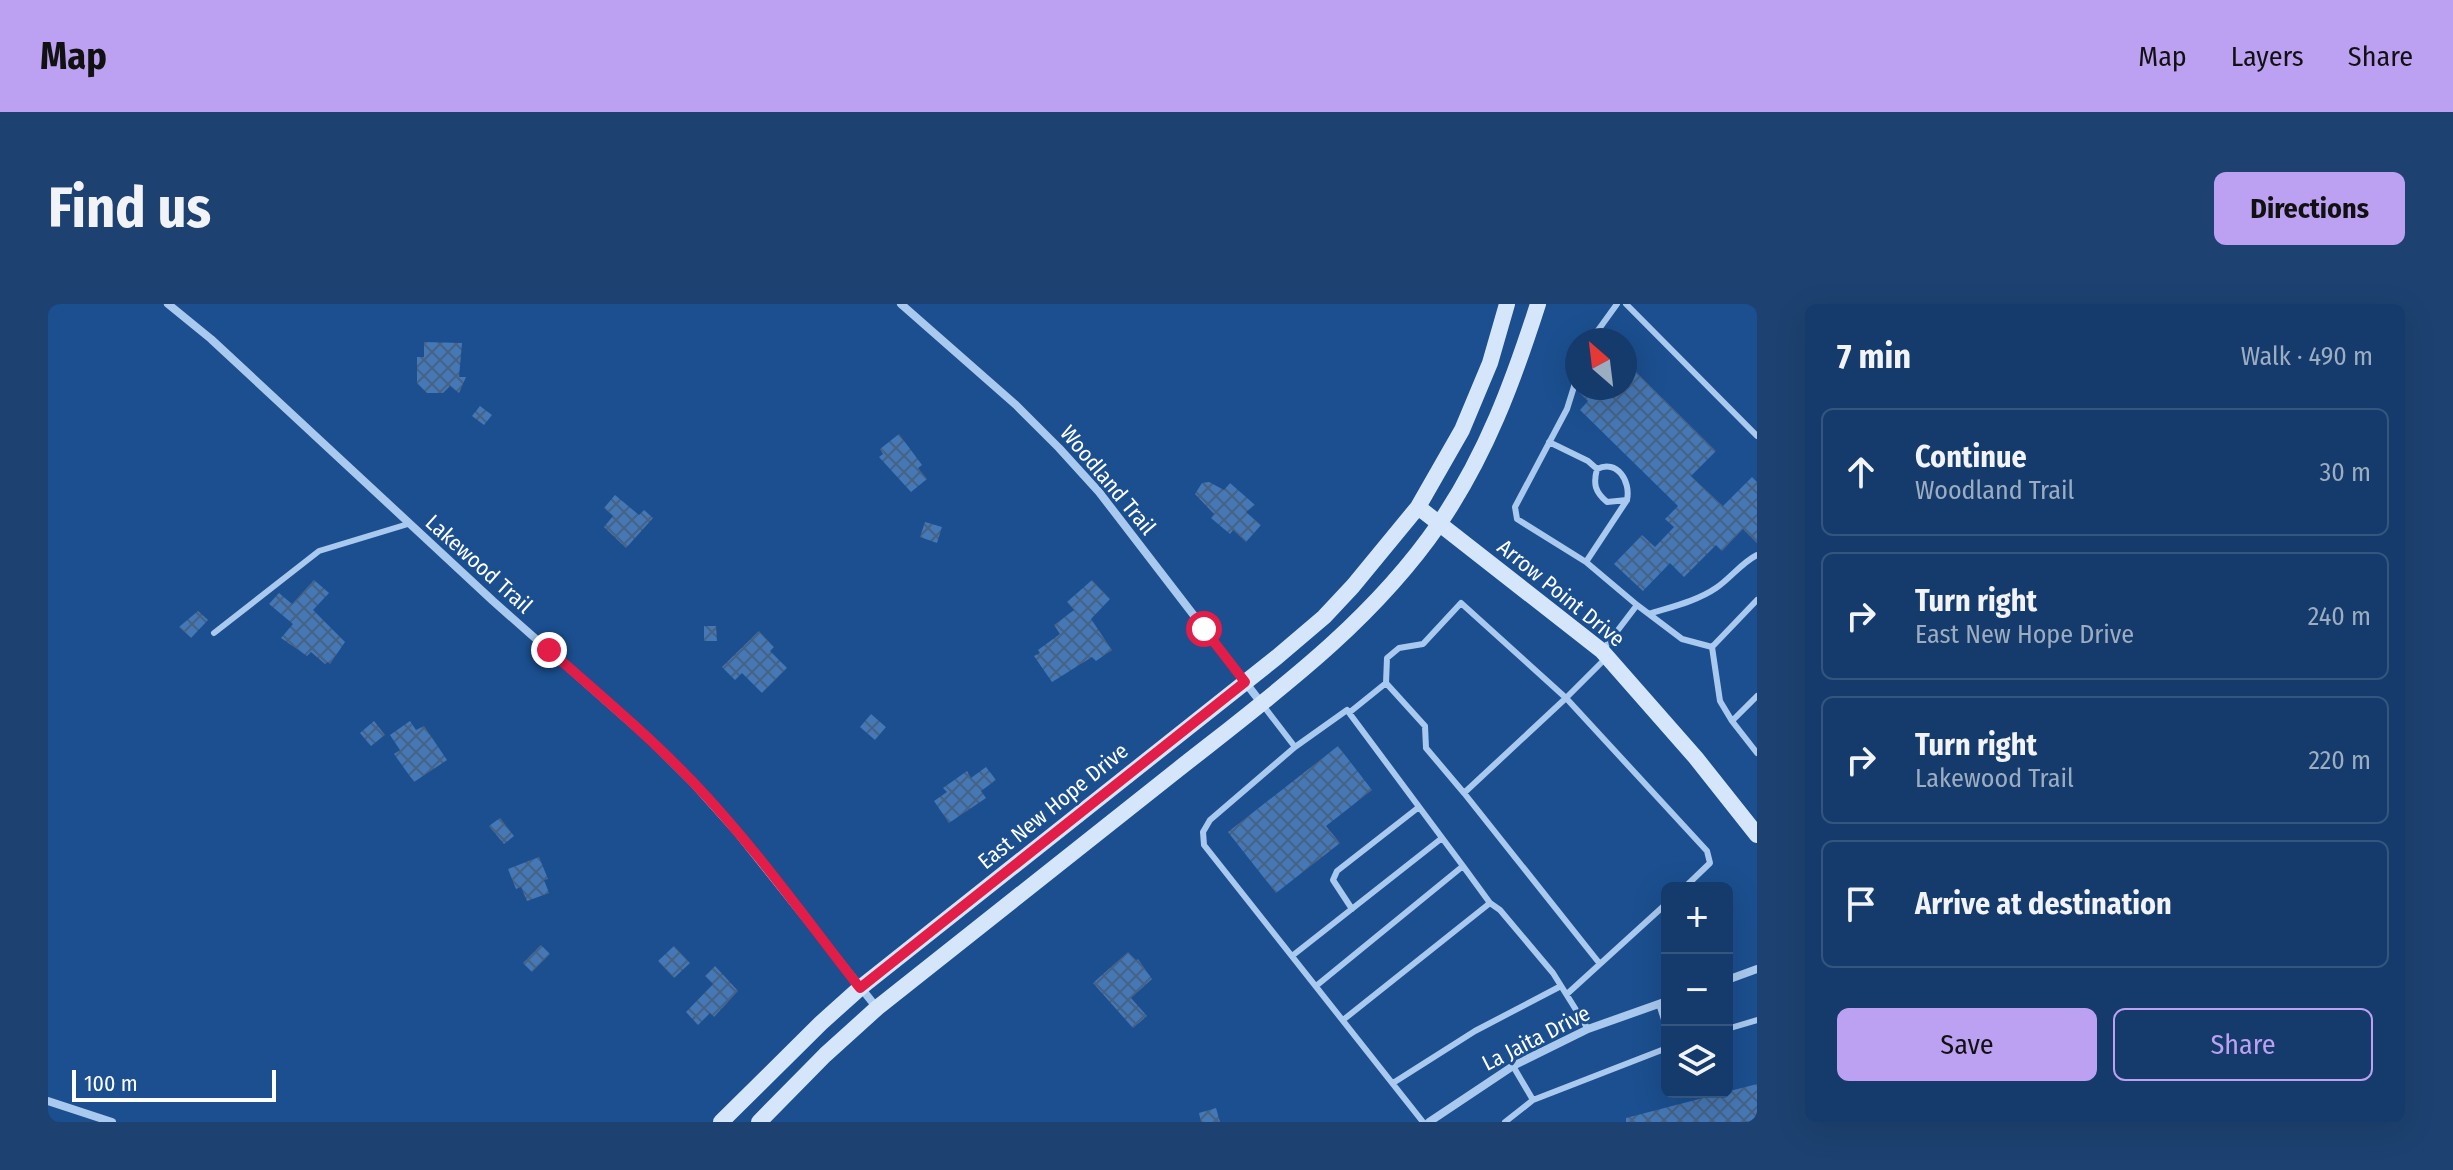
<!DOCTYPE html>
<html lang="en">
<head>
<meta charset="utf-8">
<style>
	:root { --surface:#143b6b; --page:#1d4271; --text:#f1f3f6; --muted:#9dadc1; --line:#33557e; --accent:#bca0f2 }
	body { margin:0; font-family:"Fira Sans Condensed",sans-serif; background:var(--page); color:var(--text) }
	.controls { position:absolute; right:24px; bottom:24px; display:grid; overflow:hidden; border-radius:12px; box-shadow:0 8px 32px #0002 }
	.controls button { width:72px; height:72px; display:grid; place-items:center; padding:0; border:0; border-bottom:2px solid var(--line); background:var(--surface); color:var(--text); font:40px sans-serif }
	.compass { position:absolute; left:1517px; top:24px; width:72px; height:72px; border-radius:50%; background:var(--surface); box-shadow:0 8px 32px #0002; rotate:332deg }
	.scale { position:absolute; left:24px; bottom:20px; width:204px; box-sizing:border-box; padding-left:8px; border:4px solid #fff; border-top:0; font-size:22px; line-height:28px; white-space:nowrap; color:#fff; -webkit-text-stroke:6px #1b4f8f; paint-order:stroke }
	.stop { position:absolute; width:24px; height:24px; margin:-18px; border:6px solid #e11d48; border-radius:50%; background:#fff }
	.stop.end { background:#e11d48; border-color:#fff; box-shadow:0 2px 8px #0008 }
	.list { margin:0; padding:0; list-style:none }
	h2 { display:flex; justify-content:space-between; align-items:center; height:104px; margin:0; padding:0 32px; font-size:34px }
	h2 small { font-size:26px; font-weight:400; color:var(--muted) }
	.list li { display:grid; grid-template-columns:52px 1fr auto; gap:24px; align-items:center; box-sizing:border-box; height:128px; margin:0 16px 16px; padding:0 16px; border:2px solid var(--line); border-radius:12px }
	.list b { display:block; font-size:30px; white-space:nowrap }
	.list p { margin:0; font-size:26px; white-space:nowrap; color:var(--muted) }
	.list em { font-size:26px; font-style:normal; color:var(--muted) }
	.actions { display:flex; gap:16px; padding:24px 32px }
	.actions a { flex:1; padding:18px 0; border:2px solid var(--accent); border-radius:12px; text-align:center; font-size:28px; color:var(--accent) }
	.actions .main { background:var(--accent); color:#111 }
	.icon { flex:none; width:44px; height:44px; fill:none; stroke:currentColor; stroke-width:2; stroke-linecap:round; stroke-linejoin:round }
	.map { position:relative; flex:none; width:1709px; height:818px; overflow:hidden; border-radius:12px }
	header { display:flex; align-items:center; gap:48px; box-sizing:border-box; height:112px; padding:0 40px; background:var(--accent); color:#111 }
	header strong { font-size:38px }
	nav { display:flex; gap:44px; margin-inline-start:auto; font-size:28px }
	.intro { display:flex; align-items:center; justify-content:space-between; box-sizing:border-box; height:192px; padding:0 48px }
	h1 { margin:0; font-size:56px }
	.button { padding:20px 36px; border-radius:12px; background:var(--accent); color:#111; font-size:28px; font-weight:700 }
	main { display:flex; gap:48px; padding:0 48px }
	aside { flex:1; background:var(--surface); border-radius:12px; box-shadow:0 8px 32px #0002 }
	.map>svg:first-child { display:block }
	.building { fill:url(#building-cross-hatch) }
	.lines { fill:none; stroke-linecap:round; stroke-linejoin:round }
	.lane { stroke:#a9c9ee; stroke-width:6 }
	.street { stroke:#a9c9ee; stroke-width:8 }
	.secondary { stroke:#d6e6fa; stroke-width:16 }
	.route { stroke:#e11d48; stroke-width:10 }
	.labels { text-anchor:middle; dominant-baseline:central; stroke-width:6; stroke-linejoin:round; paint-order:stroke }
	.street-label { font-size:22px; fill:#fff; stroke:#1b4f8f }
</style>
</head>
<body>
<header>
<strong>Map</strong>
<nav><a>Map</a><a>Layers</a><a>Share</a></nav>
</header>
<div class="intro"><h1>Find us</h1><a class="button">Directions</a></div>
<main>
<div class="map">
<svg width="1709" height="818" viewBox="0 0 1709 818">
	<defs>
		<pattern id="building-cross-hatch" width="8" height="8" patternUnits="userSpaceOnUse" patternTransform="scale(2)"><rect width="8" height="8" fill="#4478b7"/><path d="M0 0l8 8M0 8l8-8" fill="none" stroke="#486282"/></pattern>
	</defs>
	<rect width="100%" height="100%" fill="#1b4f8f"/>
	<path class="building" d="M 376,38 L 414,39 L 411,73 L 418,73 L 411,89 L 402,82 L 395,89 L 379,89 L 369,79 L 369,53 L 376,53 Z
		M 1577,57 L 1668,147 L 1643,172 L 1675,202 L 1704,173 L 1709,178 L 1709,239 L 1695,225 L 1674,247 L 1668,241 L 1636,273 L 1622,259 L 1595,287 L 1566,260 L 1594,231 L 1607,243 L 1626,223 L 1617,215 L 1630,202 L 1532,106 L 1540,97 L 1531,88 L 1532,84 L 1577,84 Z
		M 432,102 L 444,111 L 436,121 L 424,112 Z
		M 851,130 L 874,161 L 870,164 L 879,175 L 863,188 L 831,153 L 835,150 L 832,145 Z
		M 1161,178 L 1176,186 L 1182,179 L 1207,201 L 1198,208 L 1213,221 L 1198,238 L 1185,226 L 1182,230 L 1163,214 L 1166,210 L 1147,190 L 1154,179 Z
		M 567,191 L 591,211 L 596,206 L 605,214 L 578,244 L 556,223 L 565,212 L 556,204 Z
		M 877,218 L 894,223 L 889,239 L 872,233 Z
		M 266,276 L 281,289 L 265,306 L 297,338 L 282,360 L 280,358 L 277,360 L 263,348 L 259,352 L 233,334 L 245,320 L 221,300 L 231,289 L 244,300 Z
		M 1044,276 L 1062,295 L 1043,315 L 1064,346 L 1048,357 L 1044,353 L 1004,378 L 986,352 L 992,349 L 990,346 L 1012,330 L 1006,321 L 1026,306 L 1019,298 Z
		M 150,307 L 160,316 L 143,334 L 131,323 Z
		M 656,322 L 668,322 L 669,337 L 656,337 Z
		M 711,327 L 726,343 L 722,347 L 739,364 L 714,389 L 694,369 L 687,376 L 674,363 Z
		M 823,410 L 838,423 L 827,436 L 812,423 Z
		M 326,417 L 337,431 L 323,442 L 312,429 Z
		M 362,417 L 368,426 L 376,422 L 399,456 L 366,478 L 346,450 L 352,446 L 342,431 Z
		M 1290,442 L 1324,486 L 1278,522 L 1292,539 L 1228,589 L 1180,528 Z
		M 938,463 L 948,476 L 933,487 L 938,494 L 901,519 L 886,497 L 899,488 L 895,484 L 919,467 L 923,474 Z
		M 452,514 L 466,532 L 456,540 L 441,522 Z
		M 491,553 L 500,575 L 496,576 L 501,589 L 479,597 L 473,583 L 468,585 L 460,565 Z
		M 493,641 L 502,650 L 484,668 L 475,659 Z
		M 626,642 L 642,659 L 626,674 L 610,657 Z
		M 1080,648 L 1088,656 L 1090,655 L 1104,675 L 1083,694 L 1099,712 L 1085,724 L 1045,679 Z
		M 667,662 L 690,687 L 666,713 L 662,709 L 650,721 L 638,708 L 665,680 L 657,672 Z
		M 1709,780 L 1709,818 L 1578,818 L 1578,814 Z
		M 1168,804 L 1172,818 L 1153,818 L 1151,809 Z"/>
	<g class="lines">
		<path class="lane" d="M 1578,0 L 1709,132
			M 1543,36 L 1569,0
			M 1529,73 L 1519,105 L 1467,203 L 1469,215 L 1538,258 L 1589,301 L 1554,347
			M 1501,138 L 1540,157 L 1549,165
			M 1538,258 L 1579,196 C 1583,177 1569,155 1549,165 C 1545,180 1547,188 1559,198 L 1579,196
			M 1589,301 L 1634,335 L 1664,343 L 1672,397 L 1684,417
			M 1601,310 C 1623,303 1649,297 1668,284 C 1683,274 1693,259 1709,251
			M 166,329 L 271,247 L 360,220
			M 1664,343 L 1709,296
			M 1338,379 L 1339,354 L 1351,344 L 1375,340 L 1413,299 L 1518,394 L 1558,354
			M 1709,392 L 1684,417 L 1709,449
			M 1214,400 L 1247,443 L 1162,516 L 1155,528 L 1156,541 L 1375,818
			M 1302,408 L 1338,379 L 1377,422 L 1378,444 L 1416,489
			M 1247,443 L 1299,406 L 1415,562 L 1268,682
			M 1415,562 L 1442,599
			M 1304,605 L 1285,576 L 1289,567 L 1371,503
			M 1244,652 L 1394,534
			M 1552,660 L 1416,489 L 1518,394 L 1659,547 L 1662,559 L 1636,584
			M 1519,690 L 1619,599
			M 1611,700 L 1619,725
			M 1295,716 L 1442,599 L 1452,606 L 1505,669 L 1540,725
			M 1679,725 L 1709,716
			M 1465,762 L 1485,796
			M 1345,779 L 1427,727 L 1513,682
			M 1457,818 L 1485,796 L 1619,744"/>
		<path class="street" d="M 120,0 L 163,35 L 445,297 L 602,436 L 646,480 L 688,527 L 829,704
			M 853,0 L 968,101 L 1011,144 L 1051,188 L 1214,400
			M 1679,676 L 1709,665
			M 0,797 L 64,818
			M 1381,818 L 1465,762 L 1540,725 L 1619,697"/>
		<path class="secondary" d="M 1370,203 L 1554,347 L 1648,454 L 1709,531
			M 673,818 L 773,719 L 812,684 L 1229,353 L 1276,313 L 1305,282 L 1370,203 L 1414,126 L 1442,59 L 1459,0
			M 711,818 L 777,751 L 829,704 C 927,627 1025,549 1123,471 C 1219,395 1321,322 1391,220 C 1438,151 1465,78 1490,0"/>
	</g>
	<g class="lines">
		<path class="route" d="M 501,346 C 550,389 600,431 646,479 C 706,542 758,615 812,684 L 1197,378 L 1156,325"/>
	</g>
	<g class="labels">
		<g class="street-label">
			<text transform="translate(1060 176) rotate(50)">Woodland Trail</text>
			<text transform="translate(431 260) rotate(42)">Lakewood Trail</text>
			<text transform="translate(1513 289) rotate(39)">Arrow Point Drive</text>
			<text transform="translate(1005 502) rotate(-39)">East New Hope Drive</text>
			<text transform="translate(1488 734) rotate(-27)">La Jaita Drive</text>
		</g>
	</g>
</svg>
<div class="controls">
<button>+</button>
<button>−</button>
<button><svg class="icon" aria-label="layers" viewBox="0 0 24 24"><path d="M12 4l9 5-9 5-9-5zM3 14l9 5 9-5"/></svg></button>
</div>
<svg class="compass" viewBox="-18 -18 36 36"><path d="M0-13l5 13h-10z" fill="#e53935"/><path d="M0 13l5-13h-10z" fill="#9dadc1"/></svg>
<div class="scale">100 m</div>
<div class="stop" style="left:1156px;top:325px"></div>
<div class="stop end" style="left:501px;top:346px"></div>
</div>
<aside>
<h2>7 min<small>Walk · 490 m</small></h2>
<ul class="list">
<li><svg class="icon" aria-label="ahead" viewBox="0 0 24 24"><path d="M12 20V5M6 11l6-6 6 6"/></svg><div><b>Continue</b><p>Woodland Trail</p></div><em>30 m</em></li>
<li><svg class="icon" aria-label="right" viewBox="0 0 24 24"><path d="M7 20v-9h11M14 6l5 5-5 5"/></svg><div><b>Turn right</b><p>East New Hope Drive</p></div><em>240 m</em></li>
<li><svg class="icon" aria-label="right" viewBox="0 0 24 24"><path d="M7 20v-9h11M14 6l5 5-5 5"/></svg><div><b>Turn right</b><p>Lakewood Trail</p></div><em>220 m</em></li>
<li><svg class="icon" aria-label="arrive" viewBox="0 0 24 24"><path d="M6 21V4h12l-3 4 3 4H6"/></svg><div><b>Arrive at destination</b></div></li>
</ul>
<div class="actions"><a class="main">Save</a><a>Share</a></div>
</aside>
</main>
</body>
</html>
